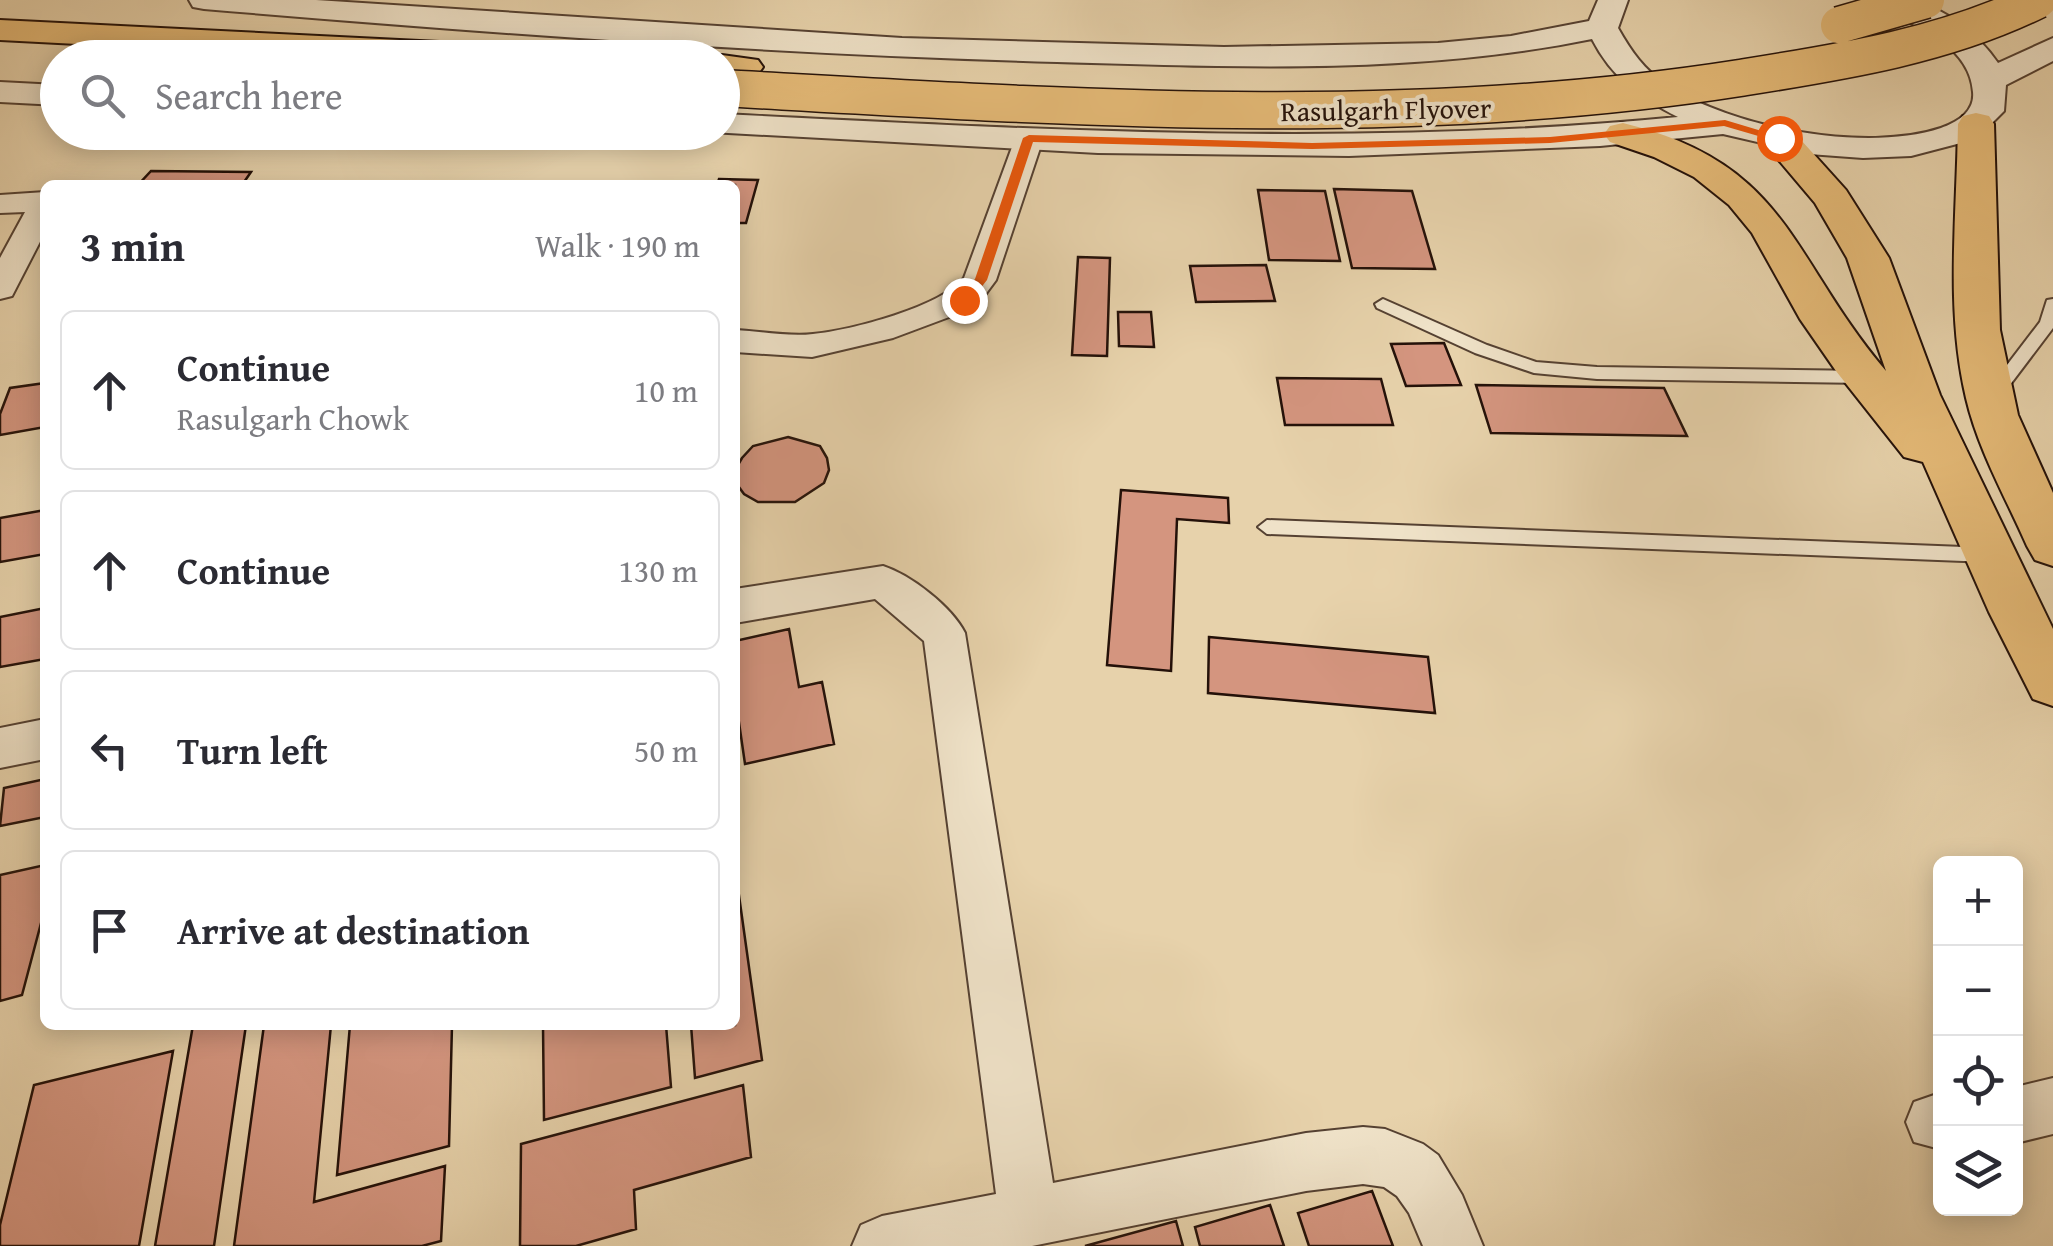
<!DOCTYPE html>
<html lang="en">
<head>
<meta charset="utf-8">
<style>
	:root { --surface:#fff; --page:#f2f2f3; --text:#2b2b33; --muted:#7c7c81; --line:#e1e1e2 }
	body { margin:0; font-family:"Gentium Book Plus",serif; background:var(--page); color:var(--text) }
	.controls { position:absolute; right:30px; bottom:30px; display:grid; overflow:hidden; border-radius:15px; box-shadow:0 5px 25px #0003 }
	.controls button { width:90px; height:90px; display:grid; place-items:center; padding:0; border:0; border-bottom:2px solid var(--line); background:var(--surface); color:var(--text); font:50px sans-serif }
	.stop { position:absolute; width:30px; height:30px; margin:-22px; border:8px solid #ea580c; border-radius:50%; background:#fff }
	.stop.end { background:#ea580c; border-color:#fff; box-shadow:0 2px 10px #0008 }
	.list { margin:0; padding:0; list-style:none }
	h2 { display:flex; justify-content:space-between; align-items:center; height:130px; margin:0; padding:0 40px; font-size:42px }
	h2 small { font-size:32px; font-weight:400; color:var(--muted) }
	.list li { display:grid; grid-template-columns:65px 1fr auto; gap:30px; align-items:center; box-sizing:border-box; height:160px; margin:0 20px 20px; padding:0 20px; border:2px solid var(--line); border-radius:15px }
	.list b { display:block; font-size:38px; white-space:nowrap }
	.list p { margin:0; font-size:32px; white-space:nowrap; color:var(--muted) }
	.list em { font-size:32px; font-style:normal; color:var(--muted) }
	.icon { flex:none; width:55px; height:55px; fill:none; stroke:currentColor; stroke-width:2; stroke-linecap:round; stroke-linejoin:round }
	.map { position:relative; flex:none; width:2053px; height:1246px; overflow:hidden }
	.search { position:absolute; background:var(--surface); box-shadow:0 5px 25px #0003; left:40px; top:40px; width:700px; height:110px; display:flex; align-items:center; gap:25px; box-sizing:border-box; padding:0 35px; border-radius:55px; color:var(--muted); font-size:38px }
	.panel { position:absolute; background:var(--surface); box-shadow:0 5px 25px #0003; left:40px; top:180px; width:700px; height:850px; border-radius:15px }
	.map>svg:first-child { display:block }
	.building { fill:#d4957f; stroke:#241109; stroke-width:2.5 }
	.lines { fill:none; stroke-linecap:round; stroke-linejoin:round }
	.service-casing { stroke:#554132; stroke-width:4 }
	.minor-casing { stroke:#554132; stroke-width:4 }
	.tertiary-casing { stroke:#554132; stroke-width:4 }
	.primary-casing { stroke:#241109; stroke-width:4 }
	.trunk-casing { stroke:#241109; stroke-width:4 }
	.service { fill:#efe2c8; fill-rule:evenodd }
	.minor { fill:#efe2c8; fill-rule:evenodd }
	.tertiary { fill:#efe2c8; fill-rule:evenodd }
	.primary { fill:#e4b976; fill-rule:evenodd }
	.trunk { fill:#e4b976; fill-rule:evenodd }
	.trunk-bridge-casing { stroke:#241109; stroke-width:39; stroke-linecap:butt }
	.trunk-bridge { stroke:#e4b976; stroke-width:36 }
	.route { fill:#ea580c }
	.labels { text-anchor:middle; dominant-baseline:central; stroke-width:8; stroke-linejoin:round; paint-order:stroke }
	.far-street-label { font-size:28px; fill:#241109; stroke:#efe2c8 }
</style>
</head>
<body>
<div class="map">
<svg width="2053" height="1246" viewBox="0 0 2053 1246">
	<rect width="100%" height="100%" fill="#e7d2ab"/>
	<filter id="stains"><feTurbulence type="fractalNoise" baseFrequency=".002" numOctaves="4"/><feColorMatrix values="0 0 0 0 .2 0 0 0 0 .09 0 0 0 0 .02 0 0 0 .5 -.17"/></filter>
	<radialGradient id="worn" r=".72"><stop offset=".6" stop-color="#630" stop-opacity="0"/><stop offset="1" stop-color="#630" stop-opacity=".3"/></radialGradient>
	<path class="building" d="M 151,171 L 251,172 L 242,185 L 138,185 Z
		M 719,179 L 758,180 L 746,223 L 735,223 L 735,185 L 717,185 Z
		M 1334,189 L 1412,191 L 1435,269 L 1352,268 Z
		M 1258,190 L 1325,191 L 1340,261 L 1269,260 Z
		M 1078,257 L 1110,258 L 1107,356 L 1072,355 Z
		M 1266,265 L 1275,301 L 1196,302 L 1190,266 Z
		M 1118,312 L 1151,312 L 1154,347 L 1119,346 Z
		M 1444,343 L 1461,385 L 1406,386 L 1391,344 Z
		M 1277,378 L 1381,379 L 1393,425 L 1285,425 Z
		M 45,383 L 45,427 L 0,435 L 0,414 L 10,388 Z
		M 1476,385 L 1664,388 L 1687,436 L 1491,433 Z
		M 788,437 L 820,446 L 827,458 L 829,470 L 824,483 L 795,502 L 758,502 L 744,494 L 736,483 L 735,470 L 742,458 L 753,446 Z
		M 1121,490 L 1228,498 L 1229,523 L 1177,519 L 1171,671 L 1107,665 Z
		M 45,510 L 45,554 L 0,562 L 0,518 Z
		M 45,608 L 45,659 L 0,667 L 0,617 Z
		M 789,629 L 799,687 L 822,682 L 834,744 L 745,764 L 735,695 L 735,641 Z
		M 1209,637 L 1428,657 L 1435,713 L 1208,693 Z
		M 45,779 L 45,817 L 0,826 L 4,788 Z
		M 45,865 L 45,908 L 22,995 L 0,1001 L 0,875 Z
		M 735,867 L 762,1060 L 695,1078 L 691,1025 L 735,1025 Z
		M 193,1025 L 246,1025 L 214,1246 L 155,1246 Z
		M 264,1025 L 331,1025 L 314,1202 L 445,1166 L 441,1241 L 422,1246 L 234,1246 Z
		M 350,1025 L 452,1025 L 449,1146 L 337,1175 Z
		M 543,1025 L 666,1025 L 671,1087 L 544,1120 Z
		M 173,1051 L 139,1246 L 0,1246 L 0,1225 L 34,1085 Z
		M 743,1085 L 751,1157 L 634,1190 L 636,1229 L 576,1246 L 520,1246 L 521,1144 Z
		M 1372,1191 L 1393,1246 L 1309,1246 L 1298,1213 Z
		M 1270,1205 L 1284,1246 L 1200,1246 L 1195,1227 Z
		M 1176,1221 L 1183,1246 L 1085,1246 Z"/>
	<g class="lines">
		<g class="service-casing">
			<path id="service" d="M 1383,299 L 1487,345 L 1536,362 L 1597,367 L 1865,371 L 1873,377 L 1865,383 L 1597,379 L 1534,373 L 1475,353 L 1377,308 L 1375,304 Z
				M 2053,299 L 2053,328 L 2000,398 L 1988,398 L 1988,390 L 2040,322 L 2047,300 Z
				M 1267,520 L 1989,548 L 1999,555 L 1989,562 L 1267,534 L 1258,527 Z"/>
		</g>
		<g class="minor-casing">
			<path id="minor" d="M 1029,130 L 1039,133 L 1043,139 L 996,280 L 976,307 L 893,338 L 812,357 L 735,352 L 735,330 C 760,331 788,337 813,334 C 852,330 940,307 964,278 L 1015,139 L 1019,133 Z
				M 45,192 L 45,232 L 12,296 L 0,299 L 0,258 L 25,212 L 0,213 L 0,195 Z
				M 883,566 C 911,575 952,607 965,633 L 1053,1183 L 1306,1133 L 1363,1127 L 1385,1129 L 1423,1144 L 1438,1155 L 1462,1195 L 1483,1246 L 1423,1246 L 1409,1213 L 1397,1196 L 1384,1187 L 1363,1184 L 1306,1191 L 1032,1246 L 852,1246 L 861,1225 L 882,1216 L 996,1194 L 924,641 L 875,599 L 735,623 L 735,589 Z
				M 45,719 L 45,759 L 0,768 L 0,728 Z
				M 2053,1078 L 2053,1134 L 2016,1143 L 2016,1087 Z
				M 1940,1093 L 1940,1149 L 1914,1142 L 1906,1122 L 1914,1102 Z"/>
		</g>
		<g class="tertiary-casing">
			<path id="tertiary" d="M 189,0 L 316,0 L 902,38 L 1224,47 L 1438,43 L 1511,36 L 1589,21 L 1598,0 L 1628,0 L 1618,28 C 1631,51 1644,70 1667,85 C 1732,128 1866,153 1941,128 C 1958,122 1975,111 1973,92 C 1970,44 1912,23 1874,7 L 1870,0 C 1882,0 1897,0 1909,0 C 1942,5 1980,36 1998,63 L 2053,38 L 2053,61 L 2006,85 L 2004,111 L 1976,139 L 1911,156 L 1863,158 L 1809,154 L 1723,134 L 1600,146 L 1349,156 L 1098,153 L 710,132 L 722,132 L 722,114 C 1041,130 1360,148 1678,117 C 1640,98 1612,78 1592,39 C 1416,75 1236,67 1057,62 C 772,54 488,33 204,9 L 193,7 Z
				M 0,82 L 58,85 L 58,105 L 0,102 Z"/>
		</g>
		<g class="primary-casing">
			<path id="primary" d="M 1976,113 L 1989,116 L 1994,124 L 2000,330 L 2018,415 L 2053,493 L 2053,566 L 2035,560 L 2027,546 C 2006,498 1978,450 1966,398 C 1945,309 1957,215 1958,124 L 1963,116 Z
				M 1623,123 C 1790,164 1789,257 1886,371 L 1847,258 L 1815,203 L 1760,138 L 1766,130 L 1779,127 L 1792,130 L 1846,190 L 1889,258 L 1940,395 L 2053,629 L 2053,706 L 2033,699 L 1989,612 L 1923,462 L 1904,457 L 1836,371 L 1800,319 L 1752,233 L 1729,205 L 1694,177 L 1654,157 L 1610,142 L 1604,134 L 1610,126 Z"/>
		</g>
		<g class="trunk-casing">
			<path id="trunk" d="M 0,20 L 560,48 L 572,51 L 577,58 L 346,58 L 0,40 Z
				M 722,55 L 758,60 L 763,67 L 758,74 L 722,75 L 722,58 L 710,58 Z"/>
		</g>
		<use href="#service" class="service"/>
		<use href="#minor" class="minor"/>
		<use href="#tertiary" class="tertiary"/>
		<use href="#primary" class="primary"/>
		<use href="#trunk" class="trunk"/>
		<g class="trunk-bridge-casing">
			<path id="trunk-bridge" d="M 1839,25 L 1926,0
				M 722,88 C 1061,107 1402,131 1740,78 C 1841,62 1945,46 2038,0"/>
		</g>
		<use href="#trunk-bridge" class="trunk-bridge"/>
	</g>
	<path class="route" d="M 1725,120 L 1785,138 L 1779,142 L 1724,126 L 1550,143 L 1312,149 L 1033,142 L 987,280 L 969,303 L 958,300 L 975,279 L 1023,138 L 1029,135 L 1312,143 L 1550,137 Z"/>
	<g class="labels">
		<g class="far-street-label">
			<text transform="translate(1386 109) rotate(-1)">Rasulgarh Flyover</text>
		</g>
	</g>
	<rect width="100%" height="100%" filter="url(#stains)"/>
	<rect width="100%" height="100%" fill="url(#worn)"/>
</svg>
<div class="controls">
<button>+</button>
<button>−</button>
<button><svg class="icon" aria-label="locate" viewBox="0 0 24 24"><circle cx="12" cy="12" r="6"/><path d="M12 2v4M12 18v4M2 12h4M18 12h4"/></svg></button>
<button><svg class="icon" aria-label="layers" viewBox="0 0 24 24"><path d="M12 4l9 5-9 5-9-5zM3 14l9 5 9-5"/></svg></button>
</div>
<div class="stop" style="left:1779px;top:138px"></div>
<div class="stop end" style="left:964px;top:300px"></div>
<div class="search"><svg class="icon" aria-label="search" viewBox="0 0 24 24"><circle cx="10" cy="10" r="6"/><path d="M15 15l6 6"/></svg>Search here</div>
<section class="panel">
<h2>3 min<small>Walk · 190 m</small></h2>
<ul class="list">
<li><svg class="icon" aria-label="ahead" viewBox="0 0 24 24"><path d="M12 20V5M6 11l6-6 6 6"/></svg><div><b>Continue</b><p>Rasulgarh Chowk</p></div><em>10 m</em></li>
<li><svg class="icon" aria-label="ahead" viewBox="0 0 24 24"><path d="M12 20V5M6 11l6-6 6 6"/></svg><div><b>Continue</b></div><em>130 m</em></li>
<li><svg class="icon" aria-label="left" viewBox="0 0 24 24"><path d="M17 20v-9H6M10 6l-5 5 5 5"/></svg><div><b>Turn left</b></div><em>50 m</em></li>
<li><svg class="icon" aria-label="arrive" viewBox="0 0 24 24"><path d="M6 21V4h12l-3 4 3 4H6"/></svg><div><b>Arrive at destination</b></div></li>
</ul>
</section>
</div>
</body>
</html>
